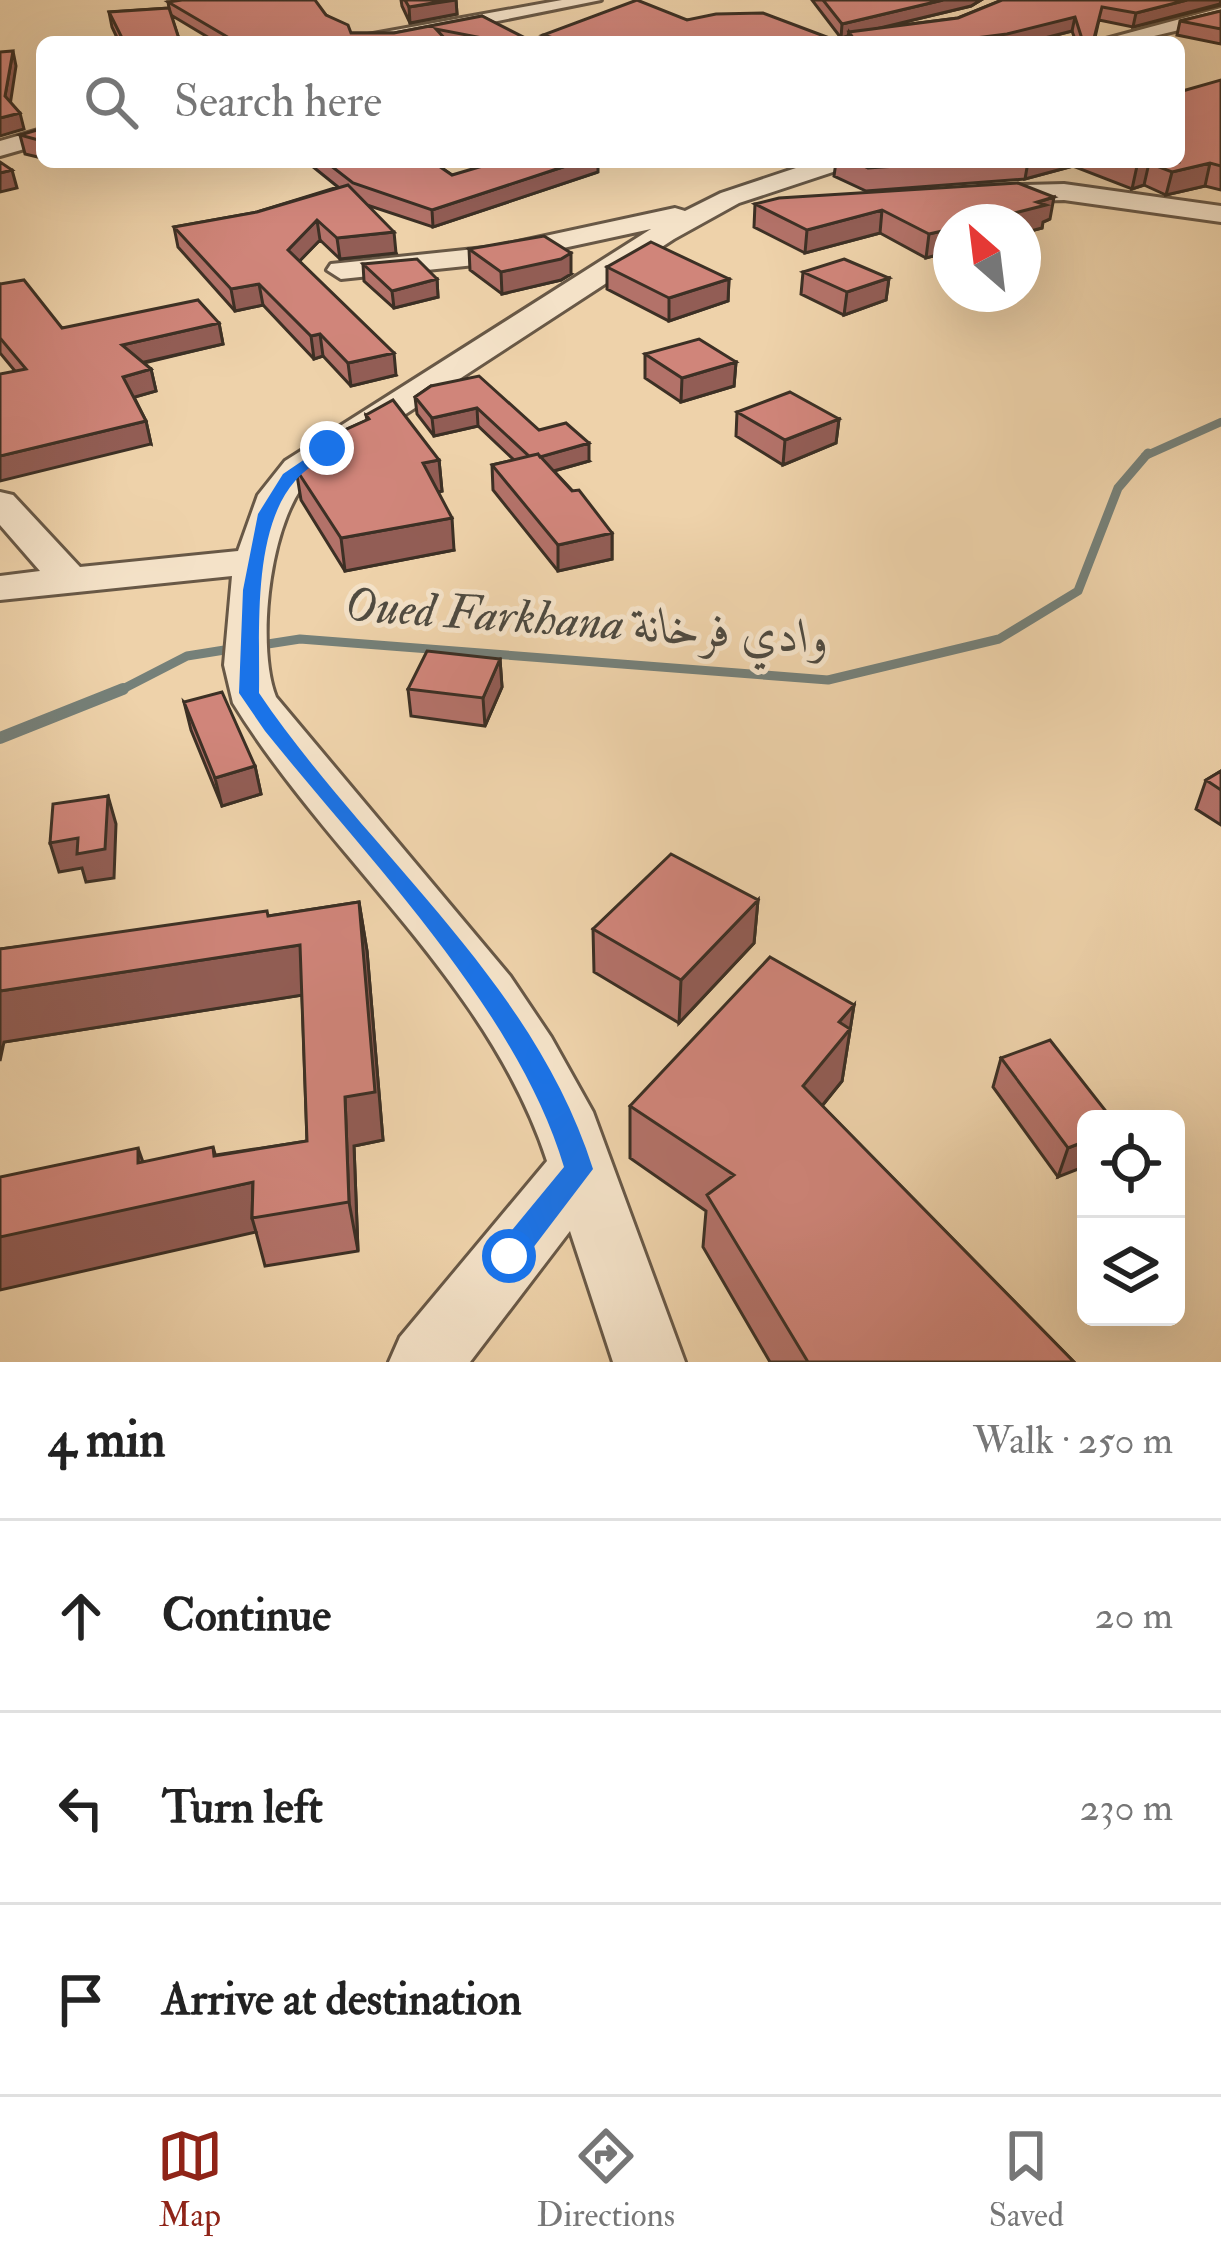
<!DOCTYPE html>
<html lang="en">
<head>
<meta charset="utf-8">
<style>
	:root { --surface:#fff; --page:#f2f2f2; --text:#222; --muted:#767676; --line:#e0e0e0; --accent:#8f2418 }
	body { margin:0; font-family:"IM FELL Double Pica",Amiri,serif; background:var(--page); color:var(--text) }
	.controls { position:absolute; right:36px; bottom:36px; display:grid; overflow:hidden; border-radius:18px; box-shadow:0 12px 48px #0002 }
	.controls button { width:108px; height:108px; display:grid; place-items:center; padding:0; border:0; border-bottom:3px solid var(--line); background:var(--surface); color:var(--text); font:60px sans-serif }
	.compass { position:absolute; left:933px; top:204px; width:108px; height:108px; border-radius:50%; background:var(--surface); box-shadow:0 12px 48px #0002; rotate:332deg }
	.stop { position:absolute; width:36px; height:36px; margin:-27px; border:9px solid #1a73e8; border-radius:50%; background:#fff }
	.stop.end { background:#1a73e8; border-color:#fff; box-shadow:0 3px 12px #0008 }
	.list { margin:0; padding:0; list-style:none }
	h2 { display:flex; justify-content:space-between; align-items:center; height:156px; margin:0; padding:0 48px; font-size:51px }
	h2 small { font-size:39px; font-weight:400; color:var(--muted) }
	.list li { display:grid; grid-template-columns:78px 1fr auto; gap:36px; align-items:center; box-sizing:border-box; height:192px; padding:0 48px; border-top:3px solid var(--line) }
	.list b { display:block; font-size:45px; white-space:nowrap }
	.list em { font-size:39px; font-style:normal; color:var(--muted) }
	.icon { flex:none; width:66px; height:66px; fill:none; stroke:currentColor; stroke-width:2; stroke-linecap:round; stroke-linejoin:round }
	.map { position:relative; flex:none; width:1221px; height:1362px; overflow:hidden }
	.search { position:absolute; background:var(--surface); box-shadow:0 12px 48px #0002; left:36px; right:36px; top:36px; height:132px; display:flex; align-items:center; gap:30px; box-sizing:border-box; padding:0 42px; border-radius:18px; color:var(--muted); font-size:45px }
	.sheet { height:732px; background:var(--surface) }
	nav { display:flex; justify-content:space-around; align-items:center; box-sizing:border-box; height:168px; border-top:3px solid var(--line); background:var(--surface); font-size:33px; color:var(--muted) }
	nav a { display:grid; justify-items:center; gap:6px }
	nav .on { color:var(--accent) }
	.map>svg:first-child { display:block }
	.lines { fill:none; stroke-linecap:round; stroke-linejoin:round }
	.stream-far2 { stroke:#758079; stroke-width:8 }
	.stream-far1 { stroke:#758079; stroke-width:9 }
	.stream { stroke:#758079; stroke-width:12 }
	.minor-casing { stroke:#685846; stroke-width:6 }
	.minor { fill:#f4e2c8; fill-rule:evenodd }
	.wall { fill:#b37269; stroke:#3c3025; stroke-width:3 }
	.shaded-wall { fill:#925d55; stroke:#3c3025; stroke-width:3 }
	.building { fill:#d0857a; stroke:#3c3025; stroke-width:3 }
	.route { fill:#1a73e8 }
	.labels { text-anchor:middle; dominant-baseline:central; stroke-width:10; stroke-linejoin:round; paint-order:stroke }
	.water-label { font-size:48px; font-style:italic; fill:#4f4b41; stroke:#f4e2c8 }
</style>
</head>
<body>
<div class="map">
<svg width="1221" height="1362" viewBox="0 0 1221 1362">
	<rect width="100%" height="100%" fill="#eed2aa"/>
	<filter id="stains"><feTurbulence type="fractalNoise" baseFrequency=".00167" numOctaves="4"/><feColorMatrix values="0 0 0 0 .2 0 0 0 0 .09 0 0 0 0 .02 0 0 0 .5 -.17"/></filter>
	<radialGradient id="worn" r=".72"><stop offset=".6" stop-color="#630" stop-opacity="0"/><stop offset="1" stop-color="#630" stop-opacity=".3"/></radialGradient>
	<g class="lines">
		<path class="stream-far2" d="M 1145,456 L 1221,422"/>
		<path class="stream-far1" d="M 255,646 L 300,639 L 828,680 L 999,639 L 1078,591 L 1118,488 L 1148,453
			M 117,692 L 187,656 L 237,648"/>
		<path class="stream" d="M 0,738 L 123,689"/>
		<g class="minor-casing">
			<path id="minor" d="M 562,0 L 601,0 L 394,42 L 352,42 L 362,36 Z
				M 1221,8 L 1221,20 L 1129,42 L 1095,42 Z
				M 42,129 L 42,144 L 0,156 L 0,141 Z
				M 814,162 L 851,162 L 848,167 L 739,203 L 674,239 L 315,473 C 270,509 255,645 276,697 L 510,976 L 551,1037 L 593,1112 L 685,1362 L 613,1362 L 570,1231 L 470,1362 L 389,1362 L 400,1337 L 547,1161 C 488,981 330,860 233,703 L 224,665 L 232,576 L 0,600 L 0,576 L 40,571 L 0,525 L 0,492 L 13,495 L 80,567 L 238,551 L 258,495 L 285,461 L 651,229 L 494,263 L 341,279 L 327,270 L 331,264 L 494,247 L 675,208 L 685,211 L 721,193 Z
				M 1064,184 L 1221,206 L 1221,222 L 1064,200 L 980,202 L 967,194 L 980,186 Z"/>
		</g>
		<use href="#minor" class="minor"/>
	</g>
	<path class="wall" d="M 401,0 L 456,0 L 457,14 L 410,23 L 402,6 Z
		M 812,0 L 981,0 L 971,6 L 879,28 L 958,18 L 1002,0 L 1221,0 L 1221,5 L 1133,27 L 1099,20 L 1094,42 L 1076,42 L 1072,31 L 1029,42 L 848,42 L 848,36 L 841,38 Z
		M 168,2 L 326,15 L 351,33 L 394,33 L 482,16 L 529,42 L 216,42 L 171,15 L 180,42 L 119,42 L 112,27 L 109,12 L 169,8 Z
		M 1221,11 L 1221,44 L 1177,35 L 1180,21 Z
		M 687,20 L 839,42 L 543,42 L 543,35 Z
		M 1221,80 L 1221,190 L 1205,186 L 1166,195 L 1144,185 L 1132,189 L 1073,166 L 1025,179 L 866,191 L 834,176 L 836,162 L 1179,162 Z
		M 20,135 L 42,136 L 42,158 L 25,154 Z
		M 307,162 L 433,162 L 452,175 L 598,172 L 433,227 L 367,205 L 396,253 L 340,259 L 320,240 L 299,261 L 396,375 L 351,386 L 323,356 L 314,359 L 263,305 L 235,311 L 178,247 L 174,227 L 257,212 L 338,187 Z
		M 755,204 L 1050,219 L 1043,222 L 1042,228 L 926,258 L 880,233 L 805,253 L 754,227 Z
		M 469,249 L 571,274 L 561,280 L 502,294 L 470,270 Z
		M 363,264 L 437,279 L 438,297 L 394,308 L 364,281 Z
		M 607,267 L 729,279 L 728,301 L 669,321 L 607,289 Z
		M 803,272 L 889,278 L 886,300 L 844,315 L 801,294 Z
		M 0,284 L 62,328 L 219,323 L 223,344 L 144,363 L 151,369 L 156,391 L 134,397 L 146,421 L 151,444 L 15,371 L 0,353 Z
		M 645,354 L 736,362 L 734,386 L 681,402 L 645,378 Z
		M 431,386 L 539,430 L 589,461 L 554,471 L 612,533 L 612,559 L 558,571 L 493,490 L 492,465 L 514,460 L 478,426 L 434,436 L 417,414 L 415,397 Z
		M 737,412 L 839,419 L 836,443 L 783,465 L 736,436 Z
		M 366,415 L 439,460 L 442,491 L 438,492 L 454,550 L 345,571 L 301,500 L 296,469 L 339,459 L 336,434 L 367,420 Z
		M 500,659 L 502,687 L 485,726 L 411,716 L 408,689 Z
		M 184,702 L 255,766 L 261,794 L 222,806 L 191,730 Z
		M 1221,771 L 1221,825 L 1196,809 L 1206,780 Z
		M 758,900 L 754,943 L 679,1023 L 594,972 L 593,929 Z
		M 359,902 L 367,951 L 383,1140 L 354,1146 L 358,1251 L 265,1266 L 256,1232 L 143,1162 L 216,1155 L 307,1141 L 302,995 L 4,1042 L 0,949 L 269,916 Z
		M 854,1005 L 842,1081 L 822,1106 L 1074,1362 L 770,1362 L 703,1247 L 706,1211 L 630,1158 L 630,1106 Z
		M 1001,1058 L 1112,1119 L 1058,1177 L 993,1087 Z"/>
	<path class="shaded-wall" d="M 456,0 L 457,14 L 410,23 L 409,7 Z
		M 943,0 L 981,0 L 971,6 L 851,35 L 849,32 L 848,36 L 841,38 L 842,24 Z
		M 1187,0 L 1221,0 L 1220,4 L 1133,27 L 1136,13 Z
		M 1075,17 L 1072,31 L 1029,42 L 944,42 Z
		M 13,51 L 16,66 L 9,112 L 5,96 Z
		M 20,113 L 24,129 L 0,136 L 0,118 Z
		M 578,162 L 598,162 L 598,172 L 433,227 L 432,210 Z
		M 1028,162 L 1073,162 L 1073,166 L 1025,179 Z
		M 1149,163 L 1144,185 L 1132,189 L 1137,166 Z
		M 1210,163 L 1205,186 L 1166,195 L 1172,172 Z
		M 12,170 L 17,188 L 0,192 L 0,173 Z
		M 1054,197 L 1050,219 L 1043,222 L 1042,228 L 1023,233 L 1023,222 L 979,222 Z
		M 882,210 L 880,233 L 805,253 L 807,230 Z
		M 317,220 L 320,240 L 291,270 L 288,250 Z
		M 951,229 L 951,251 L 926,258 L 929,234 Z
		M 394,232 L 396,253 L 340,259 L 337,238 Z
		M 571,253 L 571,274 L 561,280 L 502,294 L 501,272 Z
		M 889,278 L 886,300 L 844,315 L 847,292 Z
		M 437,279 L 438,297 L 394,308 L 392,291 Z
		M 729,279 L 728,301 L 669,321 L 669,298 Z
		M 259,284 L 263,305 L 235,311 L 231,289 Z
		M 219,323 L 223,344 L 127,366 L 122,345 Z
		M 320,334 L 323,356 L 314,359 L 311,336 Z
		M 394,353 L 396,375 L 351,386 L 348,363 Z
		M 736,362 L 734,386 L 681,402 L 682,378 Z
		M 151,369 L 156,391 L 128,399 L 123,377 Z
		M 477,408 L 478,426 L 434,436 L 432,418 Z
		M 839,419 L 836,443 L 783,465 L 785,440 Z
		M 146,421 L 151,444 L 0,481 L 0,456 Z
		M 589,443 L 589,461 L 532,477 L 532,459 Z
		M 439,460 L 442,491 L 426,495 L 423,463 Z
		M 452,518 L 454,550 L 345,571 L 341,538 Z
		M 612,533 L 612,559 L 558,571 L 558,545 Z
		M 500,659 L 502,687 L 485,726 L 483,698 Z
		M 255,766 L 261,794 L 222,806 L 215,778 Z
		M 108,796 L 116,824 L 114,878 L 86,882 L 82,868 L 59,872 L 50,843 Z
		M 758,900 L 754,943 L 679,1023 L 681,980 Z
		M 359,902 L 367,951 L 383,1140 L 354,1146 L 358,1251 L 349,1202 L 345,1097 Z
		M 300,945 L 309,994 L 4,1042 L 0,1061 L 0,991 Z
		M 854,1005 L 842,1081 L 796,1138 L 803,1086 L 839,1022 Z
		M 1086,1141 L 1086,1166 L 1058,1177 L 1068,1148 Z
		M 213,1147 L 225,1188 L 253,1182 L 252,1218 L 256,1232 L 0,1290 L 0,1237 L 138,1163 L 138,1148 L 155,1196 L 214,1156 Z"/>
	<path class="building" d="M 182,0 L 315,0 L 326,15 L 348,25 L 351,33 L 394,33 L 482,16 L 529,40 L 528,42 L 503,42 L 436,29 L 448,42 L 236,42 L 168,2 Z
		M 405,0 L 450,0 L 409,7 Z
		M 637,0 L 687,20 L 716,14 L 763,13 L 840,42 L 567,42 L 543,35 Z
		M 823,0 L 943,0 L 842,24 Z
		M 1002,0 L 1187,0 L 1136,13 L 1102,7 L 1093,42 L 1083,42 L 1075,17 L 1007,34 L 944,42 L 856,42 L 849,32 L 958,18 Z
		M 169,8 L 180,42 L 124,42 L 109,12 Z
		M 1221,11 L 1221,29 L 1180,21 Z
		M 13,51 L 5,96 L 20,113 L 0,118 L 0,52 Z
		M 1221,80 L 1221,166 L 1210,163 L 1172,172 L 1149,163 L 1137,166 L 1126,162 L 1179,162 L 1179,92 Z
		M 37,130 L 42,136 L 42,141 L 20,135 Z
		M 0,162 L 12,170 L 0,173 Z
		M 326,162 L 433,162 L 452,175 L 496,162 L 578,162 L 432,210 L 353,183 Z
		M 855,162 L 954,162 L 868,168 Z
		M 1018,183 L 1054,197 L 1037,202 L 1046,205 L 979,222 L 951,222 L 951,229 L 929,234 L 882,210 L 807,230 L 755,204 L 779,198 Z
		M 348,185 L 394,232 L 337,238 L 317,220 L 288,250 L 394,353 L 348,363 L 320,334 L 311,336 L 259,284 L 231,289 L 174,227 L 257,212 Z
		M 544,236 L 571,253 L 561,259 L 501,272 L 469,249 Z
		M 651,242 L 729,279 L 669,298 L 607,267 Z
		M 417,259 L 437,279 L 392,291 L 363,264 Z
		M 844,259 L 889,278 L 847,292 L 803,272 Z
		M 24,280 L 62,328 L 198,300 L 219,323 L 122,345 L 151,369 L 123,377 L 146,421 L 0,456 L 0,374 L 26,369 L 0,338 L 0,284 Z
		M 699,339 L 736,362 L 682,378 L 645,354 Z
		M 479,376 L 539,430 L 566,423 L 589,443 L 540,457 L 538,454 L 529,456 L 477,408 L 432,418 L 415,397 L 431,386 Z
		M 790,392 L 839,419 L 785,440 L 737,412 Z
		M 393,400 L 439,460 L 423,463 L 452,518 L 341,538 L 296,469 L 350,457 L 336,434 L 369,419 L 366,415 Z
		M 538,454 L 572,491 L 579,490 L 612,533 L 558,545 L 492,465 Z
		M 427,651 L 500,659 L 483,698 L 408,689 Z
		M 222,692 L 255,766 L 215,778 L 184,702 Z
		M 1221,771 L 1221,790 L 1206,780 Z
		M 108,796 L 105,849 L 77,854 L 78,838 L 50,843 L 53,804 Z
		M 671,854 L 758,900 L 681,980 L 593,929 Z
		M 359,902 L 375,1092 L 345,1097 L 349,1202 L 252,1218 L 253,1182 L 0,1237 L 0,1177 L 138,1148 L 138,1163 L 213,1147 L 214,1156 L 307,1141 L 300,945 L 0,991 L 0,949 L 267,911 L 268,916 Z
		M 770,957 L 854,1005 L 839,1022 L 850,1029 L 803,1086 L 1074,1362 L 808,1362 L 707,1195 L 734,1175 L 630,1106 Z
		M 1050,1040 L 1112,1119 L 1086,1119 L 1086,1141 L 1068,1148 L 1001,1058 Z"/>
	<path class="route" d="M 327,444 L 334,448 L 332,452 C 320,461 304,470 295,481 C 252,530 260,631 259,693 C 368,854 533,979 593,1169 L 520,1265 L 509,1269 L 499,1265 L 495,1256 L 499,1246 L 564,1167 C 518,1011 367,858 265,731 L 239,693 L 243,590 L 258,514 L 283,474 Z"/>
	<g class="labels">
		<g class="water-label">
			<text transform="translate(587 622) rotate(4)">Oued Farkhana وادي فرخانة</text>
		</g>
	</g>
	<rect width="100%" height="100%" filter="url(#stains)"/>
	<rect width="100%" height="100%" fill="url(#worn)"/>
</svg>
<div class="controls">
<button><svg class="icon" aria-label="locate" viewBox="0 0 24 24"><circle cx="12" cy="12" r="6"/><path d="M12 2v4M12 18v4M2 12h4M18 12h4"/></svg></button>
<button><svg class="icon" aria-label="layers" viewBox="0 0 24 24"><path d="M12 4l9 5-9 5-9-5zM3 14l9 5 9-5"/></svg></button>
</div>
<svg class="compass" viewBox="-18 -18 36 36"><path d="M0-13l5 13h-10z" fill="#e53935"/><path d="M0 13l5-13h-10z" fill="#767676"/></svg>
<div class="stop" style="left:509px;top:1256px"></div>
<div class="stop end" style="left:327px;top:448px"></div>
<div class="search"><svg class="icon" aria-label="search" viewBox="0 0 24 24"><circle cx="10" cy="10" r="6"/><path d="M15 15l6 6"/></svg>Search here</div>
</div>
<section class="sheet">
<h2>4 min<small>Walk · 250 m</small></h2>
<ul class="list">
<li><svg class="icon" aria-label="ahead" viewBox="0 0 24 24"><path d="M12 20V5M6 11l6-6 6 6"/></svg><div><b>Continue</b></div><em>20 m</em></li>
<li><svg class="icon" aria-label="left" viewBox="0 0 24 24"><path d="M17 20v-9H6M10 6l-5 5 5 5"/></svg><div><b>Turn left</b></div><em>230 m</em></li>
<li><svg class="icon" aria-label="arrive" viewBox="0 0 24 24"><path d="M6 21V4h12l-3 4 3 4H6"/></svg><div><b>Arrive at destination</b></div></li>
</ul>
</section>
<nav>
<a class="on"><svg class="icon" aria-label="map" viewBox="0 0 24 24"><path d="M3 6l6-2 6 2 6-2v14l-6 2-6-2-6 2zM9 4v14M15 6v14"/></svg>Map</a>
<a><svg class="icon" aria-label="directions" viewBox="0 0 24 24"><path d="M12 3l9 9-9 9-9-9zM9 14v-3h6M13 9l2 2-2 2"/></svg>Directions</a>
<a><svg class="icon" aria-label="saved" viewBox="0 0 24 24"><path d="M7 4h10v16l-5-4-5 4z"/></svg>Saved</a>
</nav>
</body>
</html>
